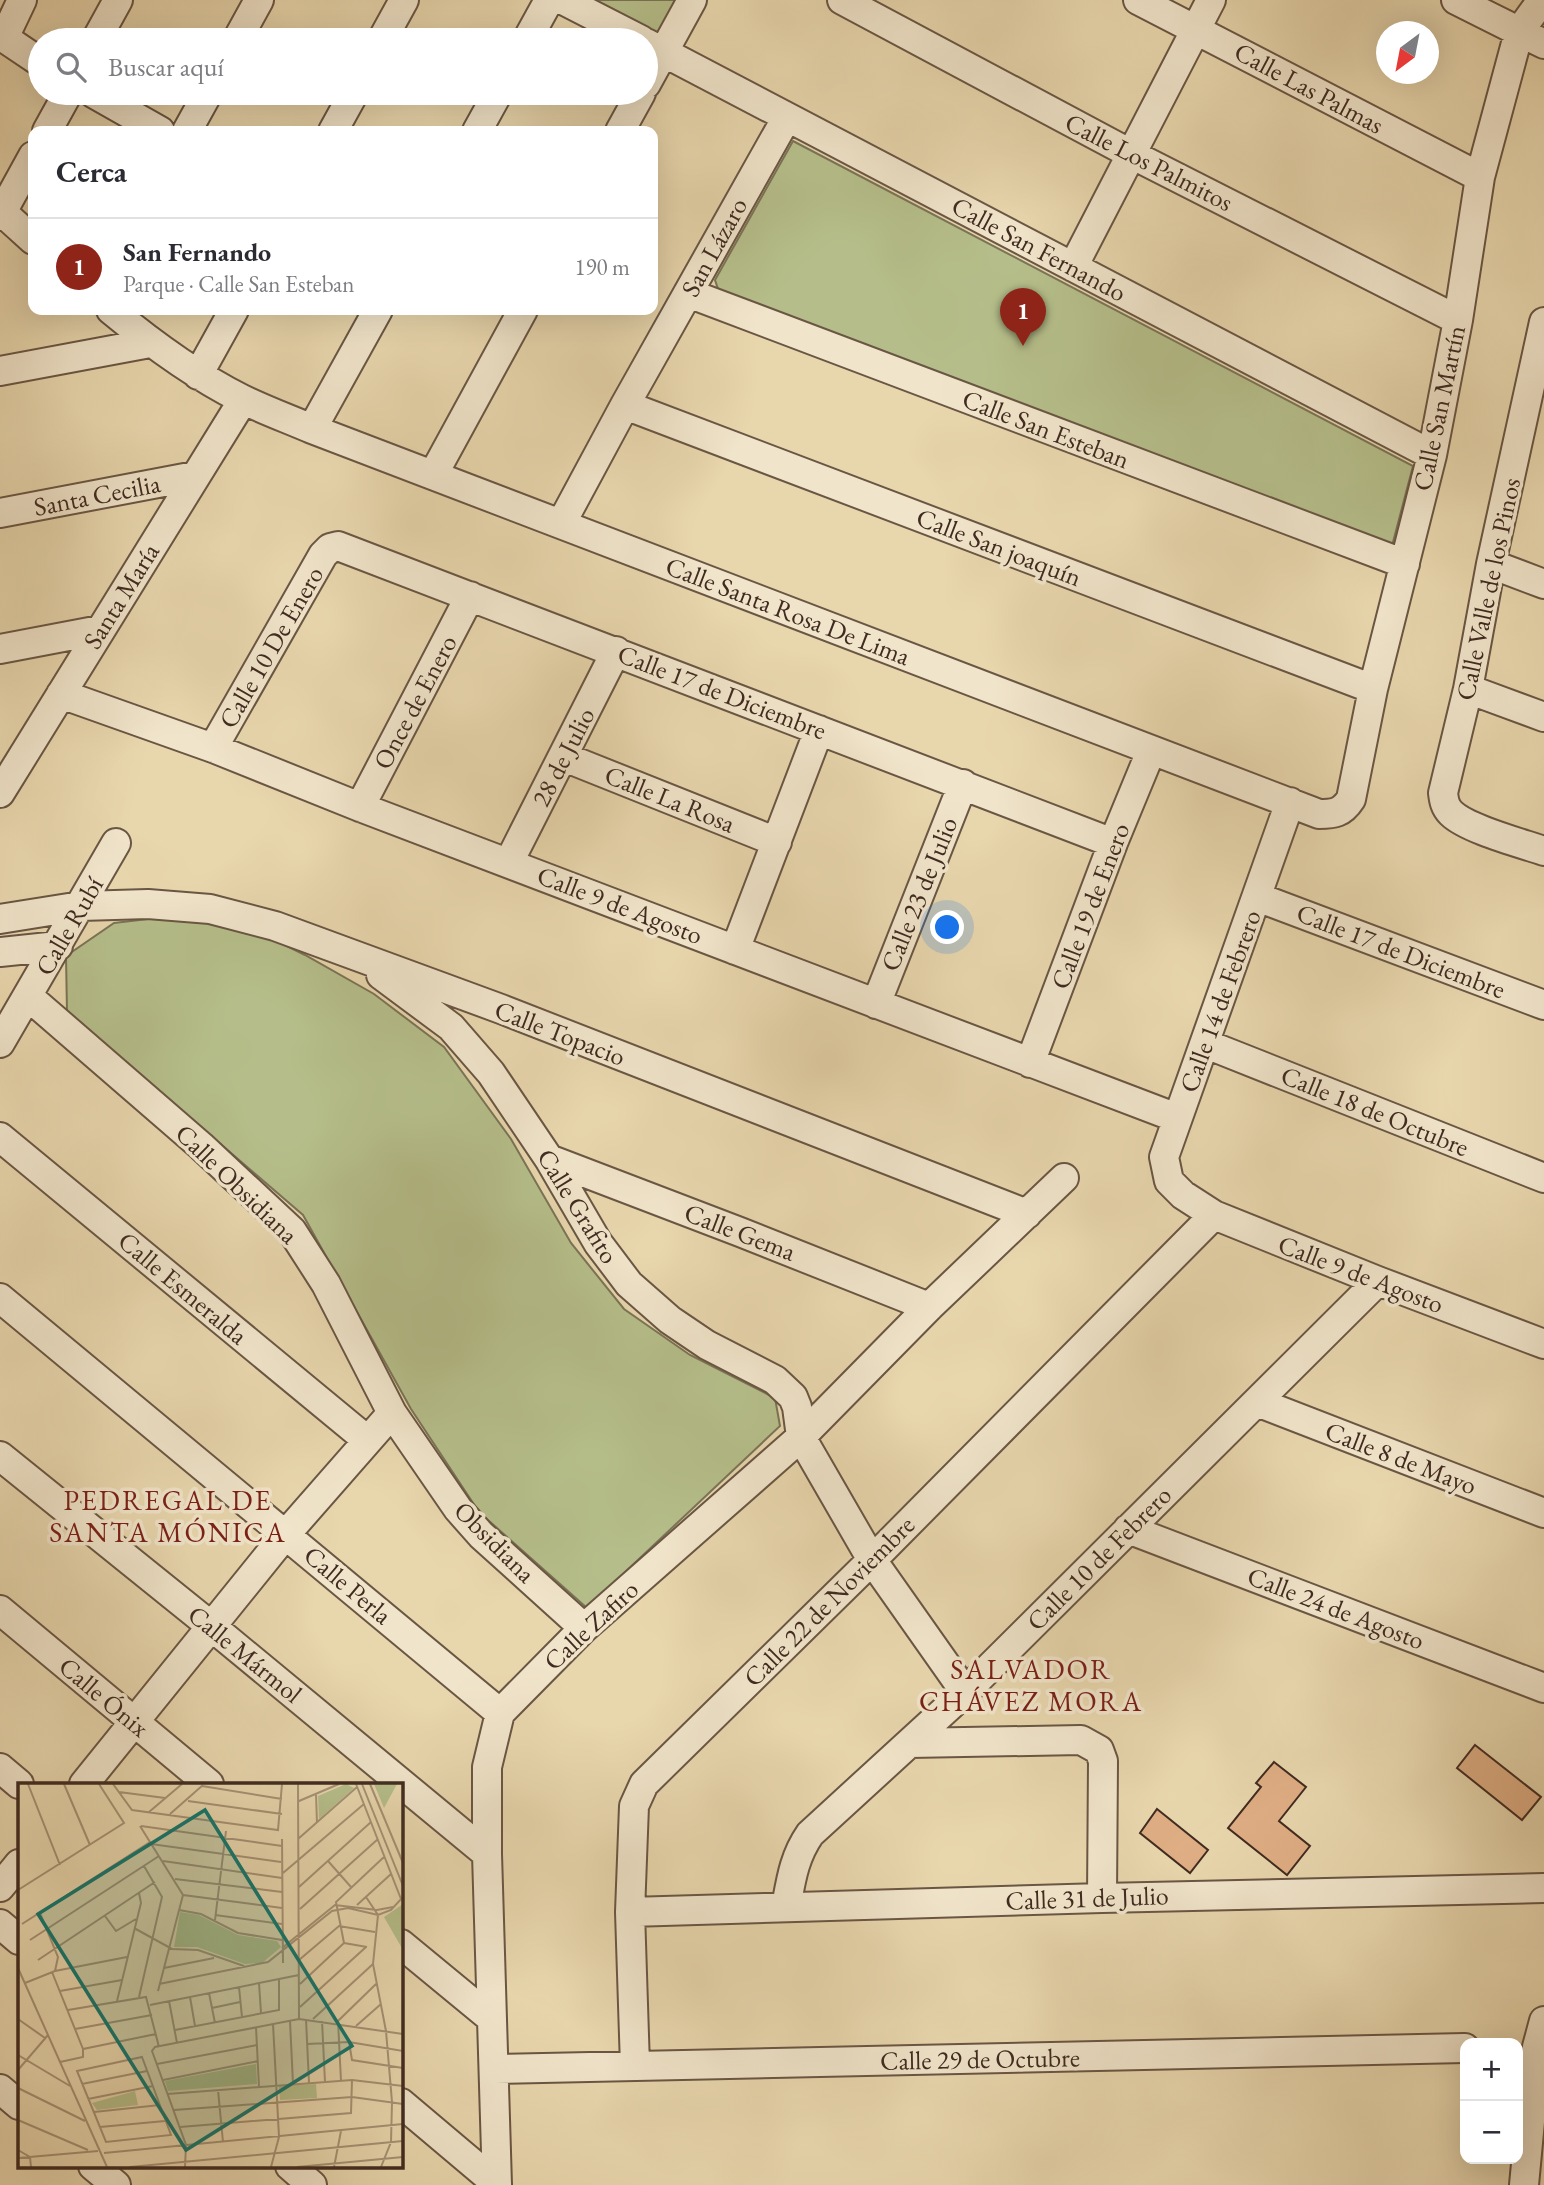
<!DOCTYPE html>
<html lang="es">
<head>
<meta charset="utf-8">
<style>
	:root { --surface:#fff; --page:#f7f7f7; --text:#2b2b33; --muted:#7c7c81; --line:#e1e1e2; --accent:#8f2418 }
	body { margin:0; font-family:"EB Garamond",serif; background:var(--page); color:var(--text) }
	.controls { position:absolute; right:21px; bottom:21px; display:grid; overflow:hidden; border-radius:14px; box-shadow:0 7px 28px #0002 }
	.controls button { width:63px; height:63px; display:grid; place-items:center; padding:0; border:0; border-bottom:2px solid var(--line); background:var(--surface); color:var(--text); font:35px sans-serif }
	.compass { position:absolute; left:1376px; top:21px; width:63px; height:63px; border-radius:50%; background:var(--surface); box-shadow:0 7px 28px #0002; rotate:212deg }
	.you { position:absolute; left:948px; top:928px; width:24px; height:24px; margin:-18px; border:5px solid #fff; border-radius:50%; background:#1a73e8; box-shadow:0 0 0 10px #1a73e833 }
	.badge { display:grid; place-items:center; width:46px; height:46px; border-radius:50%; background:var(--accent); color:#fff; font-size:23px; font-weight:700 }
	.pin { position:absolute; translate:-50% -58px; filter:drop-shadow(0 2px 4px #0008) }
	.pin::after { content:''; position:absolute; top:37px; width:24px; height:21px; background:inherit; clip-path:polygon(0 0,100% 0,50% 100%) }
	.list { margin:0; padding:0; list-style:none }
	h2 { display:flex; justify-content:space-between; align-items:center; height:91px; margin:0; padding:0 28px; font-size:30px }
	h2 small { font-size:23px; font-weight:400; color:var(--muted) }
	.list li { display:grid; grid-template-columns:46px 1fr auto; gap:21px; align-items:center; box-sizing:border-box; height:98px; padding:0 28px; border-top:2px solid var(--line) }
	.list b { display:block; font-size:26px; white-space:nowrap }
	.list p { margin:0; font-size:23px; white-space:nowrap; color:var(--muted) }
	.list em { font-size:23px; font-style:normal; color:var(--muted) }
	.icon { flex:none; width:38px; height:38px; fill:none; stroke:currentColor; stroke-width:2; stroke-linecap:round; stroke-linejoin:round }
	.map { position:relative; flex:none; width:1544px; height:2185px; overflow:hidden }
	.search { position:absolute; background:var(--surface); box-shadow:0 7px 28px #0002; left:28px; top:28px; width:630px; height:77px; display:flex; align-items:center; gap:18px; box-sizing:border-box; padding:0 24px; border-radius:38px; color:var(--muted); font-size:26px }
	.panel { position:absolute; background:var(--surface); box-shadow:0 7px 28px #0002; left:28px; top:126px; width:630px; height:189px; border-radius:14px }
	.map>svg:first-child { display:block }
	.green { fill:#b5be8a; stroke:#7a7456; stroke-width:2 }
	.building { fill:#dfae84; stroke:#402b21; stroke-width:2 }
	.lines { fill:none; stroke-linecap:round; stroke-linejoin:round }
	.minor-casing { stroke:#6a5644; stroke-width:32 }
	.minor { stroke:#f0e4ca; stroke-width:28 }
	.labels { text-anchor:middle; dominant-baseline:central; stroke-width:7; stroke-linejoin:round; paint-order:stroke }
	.street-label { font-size:26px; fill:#402b21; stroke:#f0e4ca }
	.neighbourhood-label { font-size:28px; letter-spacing:2px; fill:#7a1f14; stroke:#f0e4ca }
	.inset-road { fill:none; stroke:#a59275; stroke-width:2 }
	.view { fill:#0f766e; fill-opacity:0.15; stroke:#0f766e; stroke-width:3.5 }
	.inset-edge { fill:none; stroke:#402b21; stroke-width:3.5 }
</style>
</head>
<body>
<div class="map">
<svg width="1544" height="2185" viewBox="0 0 1544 2185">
	<rect width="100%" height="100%" fill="#e8d6ad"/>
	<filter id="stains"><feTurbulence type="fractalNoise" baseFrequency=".00286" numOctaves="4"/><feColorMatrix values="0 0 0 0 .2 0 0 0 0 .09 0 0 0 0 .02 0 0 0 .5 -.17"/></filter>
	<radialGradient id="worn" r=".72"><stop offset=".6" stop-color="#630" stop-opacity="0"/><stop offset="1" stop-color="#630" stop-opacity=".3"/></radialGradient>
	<path class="green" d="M 585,0 L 678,0 L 658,39 Z
		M 793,141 L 1413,466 L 1392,546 L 719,292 L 715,280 Z
		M 165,917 L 254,930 L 305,955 L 374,994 L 444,1047 L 511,1139 L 571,1243 L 624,1309 L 690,1355 L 775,1398 L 780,1426 L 587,1608 L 479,1512 L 411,1409 L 303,1215 L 67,1012 L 66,956 L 114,923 Z"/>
	<path class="building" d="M 1475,1745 L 1541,1797 L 1522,1820 L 1457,1768 Z
		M 1274,1762 L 1306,1787 L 1279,1821 L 1310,1846 L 1287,1875 L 1228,1828 L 1261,1787 L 1256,1783 Z
		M 1157,1809 L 1208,1850 L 1190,1873 L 1140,1833 Z"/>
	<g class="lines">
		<g class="minor-casing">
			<path id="minor" d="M 563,0 L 641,40
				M 842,0 L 1131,154 L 1458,320
				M 1138,0 L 1480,177
				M 1456,0 L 1544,44
				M 0,35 L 40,62
				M 4,38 L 22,0
				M 96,40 L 118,0
				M 237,40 L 259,0
				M 382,40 L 404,0
				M 527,40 L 549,0
				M 646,43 L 1432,455
				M 646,84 L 692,0
				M 93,93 L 160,131
				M 47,131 L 68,93
				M 187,131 L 208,93
				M 333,131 L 354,93
				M 477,131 L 498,93
				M 620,131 L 641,93
				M 0,210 L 33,240
				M 0,216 L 33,156
				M 1073,267 L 1211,0
				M 688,293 L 1405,564
				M 111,310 C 152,344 194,375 242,399 C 264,410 289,419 312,429 L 1319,814 C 1334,814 1342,813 1351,799 L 1373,689 L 1432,455 L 1458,320 L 1480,177 L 1519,32 L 1542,0
				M 1544,322 L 1491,564 L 1468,689 L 1443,793 C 1444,801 1445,807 1451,813 C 1467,829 1521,843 1544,851
				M 0,371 L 150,343
				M 198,375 L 234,310
				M 625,405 L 1373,689
				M 312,429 L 378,310
				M 433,475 L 523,310
				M 0,513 L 195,476
				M 561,524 L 625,405 L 787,117
				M 1491,564 L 1544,584
				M 0,649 L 100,630
				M 1468,689 L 1544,717
				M 61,694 L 213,748 L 360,807 L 1177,1118
				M 213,748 L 323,555 L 330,548 L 338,546 L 1113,843
				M 564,757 L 777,842
				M 0,793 L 243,400
				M 1290,802 L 1164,1157 L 1169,1181 L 1183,1195 L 1214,1215 L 1378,1281 L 1544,1344
				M 360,807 L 470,596
				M 509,862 L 616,651
				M 1257,897 L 1544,1005
				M 0,919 L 81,906 L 148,904 L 210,909 L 275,926 L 501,1009 L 1027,1214
				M 735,950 L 819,730
				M 0,952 L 58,946
				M 381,975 L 451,1027 L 491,1073 L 549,1159 L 598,1243 L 629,1284 L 670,1320 L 707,1345 L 775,1380 L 793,1397 L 797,1407 L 801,1437 L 872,1560 L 965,1692
				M 29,997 L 201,1146 L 292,1231 L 326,1284 L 392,1413 L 458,1509 L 481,1535 L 584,1628
				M 876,1004 L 963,784
				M 0,1043 L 116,843
				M 1206,1044 L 1544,1178
				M 1030,1063 L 1113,843 L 1151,751
				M 0,1137 L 367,1440
				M 549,1159 L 740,1232 L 929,1307
				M 0,1298 L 500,1713
				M 1257,1402 L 1544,1513
				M 0,1456 L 211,1626 L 487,1854
				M 1128,1529 L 1544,1688
				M 0,1610 L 209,1784
				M 910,1743 L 1081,1740 L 1099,1750 L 1103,1761 L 1102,1898
				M 0,1768 L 19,1784
				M 84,1784 L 286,1534 L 392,1413
				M 0,1887 L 19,1864
				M 786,1907 C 791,1880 794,1857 810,1834 L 965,1692 L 1378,1281
				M 630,1912 L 1102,1898 L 1544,1888
				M 0,1924 L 19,1940
				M 401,1944 L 492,2019
				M 635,2066 L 630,1912 L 634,1806 L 644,1784 L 872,1560 L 1214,1215
				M 495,2069 L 1465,2048
				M 0,2089 L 19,2105
				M 401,2103 L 497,2184
				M 93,2166 L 116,2185
				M 290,2166 L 312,2185
				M 497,2185 L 487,1854 L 487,1767 L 500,1713 L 584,1628 L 801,1437 L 929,1307 L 1064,1178
				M 1524,2185 L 1537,2047 L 1544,2021"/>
		</g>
		<use href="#minor" class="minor"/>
	</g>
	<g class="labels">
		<g class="street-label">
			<text transform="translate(1309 88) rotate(28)">Calle Las Palmas</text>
			<text transform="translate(1149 162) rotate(27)">Calle Los Palmitos</text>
			<text transform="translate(714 247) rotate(-61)">San Lázaro</text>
			<text transform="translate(1039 249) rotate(28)">Calle San Fernando</text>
			<text transform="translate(1439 408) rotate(-78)">Calle San Martín</text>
			<text transform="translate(1046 429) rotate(21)">Calle San Esteban</text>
			<text transform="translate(97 495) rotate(-11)">Santa Cecilia</text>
			<text transform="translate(999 547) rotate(21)">Calle San joaquín</text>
			<text transform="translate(1488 589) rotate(-78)">Calle Valle de los Pinos</text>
			<text transform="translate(121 596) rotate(-58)">Santa María</text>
			<text transform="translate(788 611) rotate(21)">Calle Santa Rosa De Lima</text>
			<text transform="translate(271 647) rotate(-60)">Calle 10 De Enero</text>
			<text transform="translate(722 692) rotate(21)">Calle 17 de Diciembre</text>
			<text transform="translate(415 702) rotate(-62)">Once de Enero</text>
			<text transform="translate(563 757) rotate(-63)">28 de Julio</text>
			<text transform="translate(670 799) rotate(22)">Calle La Rosa</text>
			<text transform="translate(919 894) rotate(-68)">Calle 23 de Julio</text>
			<text transform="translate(620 905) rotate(21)">Calle 9 de Agosto</text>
			<text transform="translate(1090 906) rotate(-69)">Calle 19 de Enero</text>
			<text transform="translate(69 926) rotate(-60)">Calle Rubí</text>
			<text transform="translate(1401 951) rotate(21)">Calle 17 de Diciembre</text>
			<text transform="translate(1220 1001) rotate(-70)">Calle 14 de Febrero</text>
			<text transform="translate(560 1033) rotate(21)">Calle Topacio</text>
			<text transform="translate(1375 1111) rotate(22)">Calle 18 de Octubre</text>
			<text transform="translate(237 1184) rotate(44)">Calle Obsidiana</text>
			<text transform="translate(578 1206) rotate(58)">Calle Grafito</text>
			<text transform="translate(740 1232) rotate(21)">Calle Gema</text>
			<text transform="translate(1361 1274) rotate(21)">Calle 9 de Agosto</text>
			<text transform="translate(183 1288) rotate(40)">Calle Esmeralda</text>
			<text transform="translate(1401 1458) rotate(21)">Calle 8 de Mayo</text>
			<text transform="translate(495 1542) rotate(45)">Obsidiana</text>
			<text transform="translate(1099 1558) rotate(-45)">Calle 10 de Febrero</text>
			<text transform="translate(348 1585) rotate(40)">Calle Perla</text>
			<text transform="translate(829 1601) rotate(-45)">Calle 22 de Noviembre</text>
			<text transform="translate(1336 1608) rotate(21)">Calle 24 de Agosto</text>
			<text transform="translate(591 1625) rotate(-43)">Calle Zafiro</text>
			<text transform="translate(245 1654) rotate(39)">Calle Mármol</text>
			<text transform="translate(104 1697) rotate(40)">Calle Ónix</text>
			<text transform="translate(1087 1898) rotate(-2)">Calle 31 de Julio</text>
			<text transform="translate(980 2059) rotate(-1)">Calle 29 de Octubre</text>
		</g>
		<g class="neighbourhood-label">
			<text x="168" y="1500">PEDREGAL DE<tspan x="168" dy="32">SANTA MÓNICA</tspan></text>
			<text x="1031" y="1669">SALVADOR<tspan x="1031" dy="32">CHÁVEZ MORA</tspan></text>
		</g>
	</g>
	<g transform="translate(18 1783)">
		<rect width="385" height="385" fill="#e8d6ad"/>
		<path d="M 328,1 L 336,5 L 301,36 L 300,13 ZM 356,1 L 379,1 L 366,25 ZM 385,121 L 385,167 L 366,134 ZM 162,129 L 181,132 L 220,152 L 259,158 L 263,164 L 244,180 L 227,181 L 179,164 L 156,164 ZM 238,281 L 239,301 L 150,308 L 147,298 ZM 298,301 L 299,315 L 262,317 L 261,303 ZM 117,308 L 120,322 L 79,327 L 74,320 Z" fill="#b5be8a"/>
		<path class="inset-road" d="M 10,1 L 42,82M 46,1 L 72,62M 95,1 L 114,27 L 260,47 L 264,1M 280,1 L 281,236M 338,1 L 383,116M 344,1 L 385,103M 352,1 L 385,80M 184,3 L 264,16M 101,9 L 147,15M 298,11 L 299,40M 170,18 L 264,31M 281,18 L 321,1M 131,29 L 164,1M 152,31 L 185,2M 122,43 L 165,112 L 140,208M 123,43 L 264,63M 264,56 L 265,180M 280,56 L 339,4M 133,61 L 263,79M 145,78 L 264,95M 310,78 L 333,104M 265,90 L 346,21M 157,96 L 264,109M 281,104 L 353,39M 0,107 L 106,40 L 81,1M 165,112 L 264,125M 348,114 L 360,132 L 355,181 L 368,248 L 374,319 L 373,359 L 363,384M 339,122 L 373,91M 282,126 L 360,56M 161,127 L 183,131 L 220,150 L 264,157M 22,130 L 40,174 L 37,188M 197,132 L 264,141M 87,133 L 98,148 L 118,136M 197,137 L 208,48M 4,141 L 132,59M 116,145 L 154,166 L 180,167 L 226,183M 12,157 L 141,73M 326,160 L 318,119 L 367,73M 326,160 L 349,164M 264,165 L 317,122 L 359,127 L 375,124M 20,177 L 137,99M 281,177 L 321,143 L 357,149M 0,185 L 89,384M 146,185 L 196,175M 34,189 L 65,266M 7,200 L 37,188 L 109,174M 241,200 L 243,230M 141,201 L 250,179 L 314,128 L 330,125 L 360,132 L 373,127 L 385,114M 282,201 L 326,160M 221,204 L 224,234M 42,208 L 104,197M 191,210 L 197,240M 121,214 L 144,114 L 126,83M 172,214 L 177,243M 99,218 L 123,120 L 121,110M 151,218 L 159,260M 132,222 L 281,192M 282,224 L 348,164M 194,225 L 222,219M 50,227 L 128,214 L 141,264M 0,236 L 27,255M 288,236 L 291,300M 295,236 L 355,181M 272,238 L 275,301M 304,238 L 307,299M 338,243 L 363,221M 238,244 L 241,304M 57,246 L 134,232M 157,247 L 261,227 L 261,197M 331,259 L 334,277 L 385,285M 289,261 L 331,259 L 385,268M 65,266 L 138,251M 0,272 L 52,303M 124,274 L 153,352 L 88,359 L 59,288 ZM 42,279 L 65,274 L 65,266M 139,281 L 239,262M 0,287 L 30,252M 145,297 L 240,278M 323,298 L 320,238 L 358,201M 64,301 L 129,288M 0,305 L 67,338M 200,307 L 205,359M 149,311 L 334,297 L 385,303M 70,316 L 135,303M 156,327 L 334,314 L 385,321M 76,329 L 142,322M 0,337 L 70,367M 82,344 L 147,338M 162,344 L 333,330 L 334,297M 0,367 L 12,374 L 13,384M 86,370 L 385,341M 0,375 L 80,368M 112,384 L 385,358M 167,384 L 168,362 L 134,268 L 137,264 L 281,236 L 385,251M 253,384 L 261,354 L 255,241M 279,384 L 385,374M 316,384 L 323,348"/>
		<path class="view" d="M 187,27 L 334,263 L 168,367 L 20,131 Z"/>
		<rect width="385" height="385" class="inset-edge"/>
	</g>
	<rect width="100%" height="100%" filter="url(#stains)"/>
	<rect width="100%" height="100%" fill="url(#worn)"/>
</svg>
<div class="controls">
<button>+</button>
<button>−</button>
</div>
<svg class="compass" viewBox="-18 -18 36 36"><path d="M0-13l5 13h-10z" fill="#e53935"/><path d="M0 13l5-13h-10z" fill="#7c7c81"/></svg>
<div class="you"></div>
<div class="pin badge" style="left:1023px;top:346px">1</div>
<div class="search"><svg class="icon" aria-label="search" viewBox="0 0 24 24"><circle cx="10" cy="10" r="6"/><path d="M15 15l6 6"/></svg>Buscar aquí</div>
<section class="panel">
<h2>Cerca<small></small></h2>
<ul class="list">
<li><span class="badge">1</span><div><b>San Fernando</b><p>Parque · Calle San Esteban</p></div><em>190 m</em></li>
</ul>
</section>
</div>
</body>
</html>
